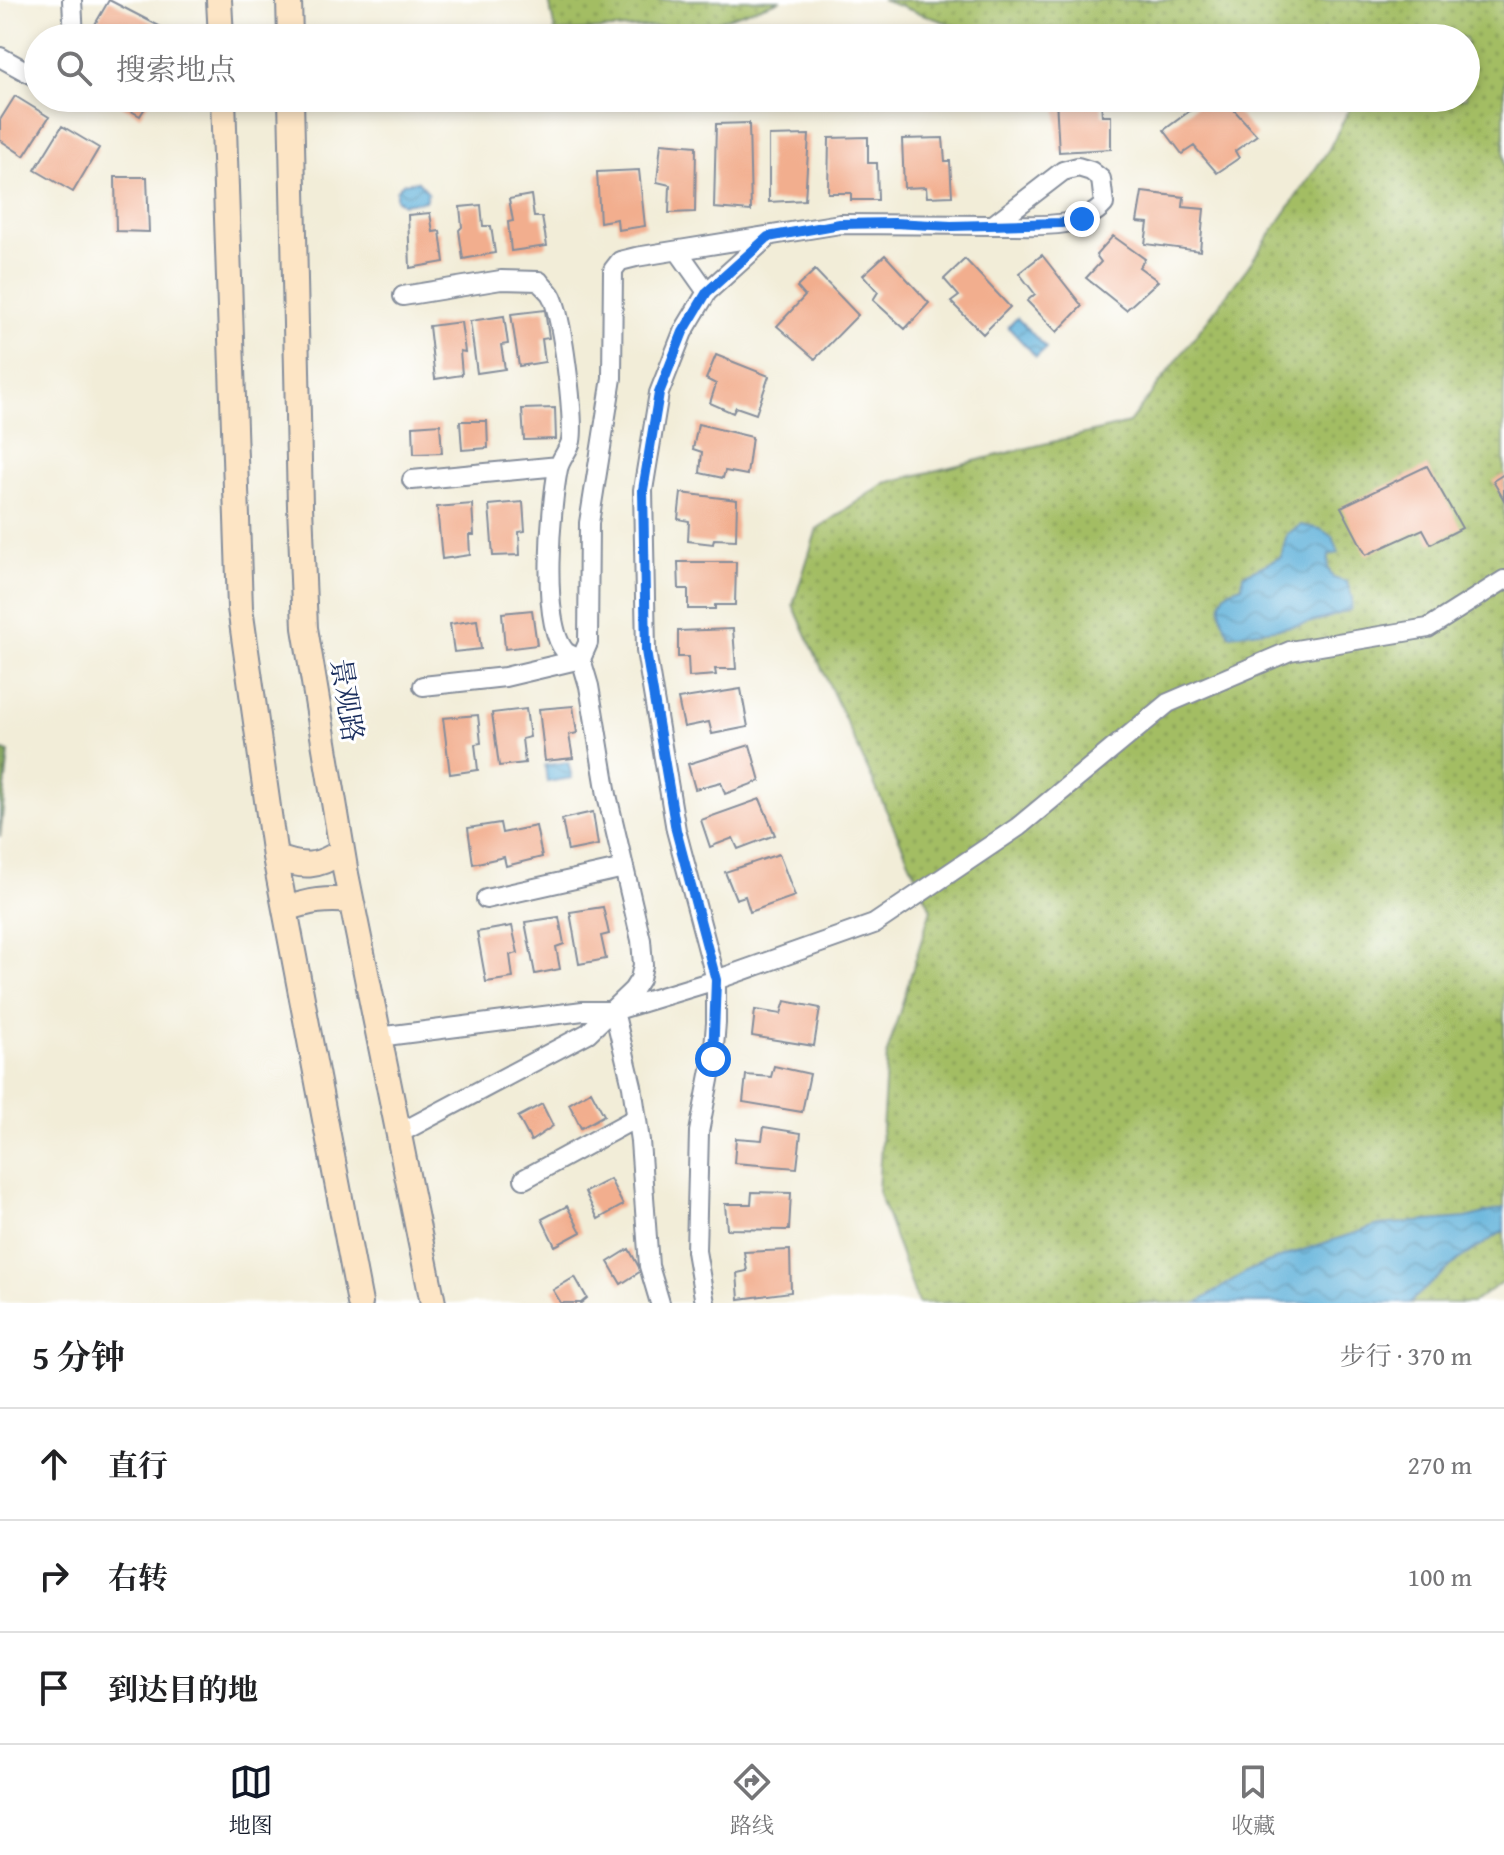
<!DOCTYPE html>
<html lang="zh">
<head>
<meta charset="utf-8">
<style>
	:root { --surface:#fff; --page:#f2f2f2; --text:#202124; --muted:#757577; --line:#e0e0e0; --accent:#111827 }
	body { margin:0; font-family:"Gentium Book Plus","Noto Serif SC",serif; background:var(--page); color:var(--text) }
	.stop { position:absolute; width:24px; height:24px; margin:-18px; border:6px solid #1a73e8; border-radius:50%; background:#fff }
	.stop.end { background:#1a73e8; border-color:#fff; box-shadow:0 2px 8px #0008 }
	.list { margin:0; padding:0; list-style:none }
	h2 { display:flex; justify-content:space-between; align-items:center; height:104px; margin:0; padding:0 32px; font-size:34px }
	h2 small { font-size:26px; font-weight:400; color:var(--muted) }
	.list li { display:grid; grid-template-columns:52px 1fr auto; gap:24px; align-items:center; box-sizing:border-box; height:112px; padding:0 32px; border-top:2px solid var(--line) }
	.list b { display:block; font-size:30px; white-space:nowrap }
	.list em { font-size:26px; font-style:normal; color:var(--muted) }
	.icon { flex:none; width:44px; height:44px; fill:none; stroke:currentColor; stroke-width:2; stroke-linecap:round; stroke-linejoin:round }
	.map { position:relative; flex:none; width:1504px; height:1303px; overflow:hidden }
	.search { position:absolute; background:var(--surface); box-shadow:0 4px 12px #0003; left:24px; right:24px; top:24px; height:88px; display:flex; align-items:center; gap:20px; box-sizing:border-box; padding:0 28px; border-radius:44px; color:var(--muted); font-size:30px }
	.sheet { height:440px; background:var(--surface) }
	nav { display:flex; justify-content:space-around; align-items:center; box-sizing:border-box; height:112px; border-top:2px solid var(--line); background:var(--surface); font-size:22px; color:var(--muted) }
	nav a { display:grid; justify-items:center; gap:4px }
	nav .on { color:var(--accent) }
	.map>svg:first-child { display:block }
	.grass { fill:url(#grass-dots); stroke:#5f7661; stroke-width:2 }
	.forest { fill:url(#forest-firs); stroke:#4e6a5c; stroke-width:2 }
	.water { fill:url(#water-waves); stroke:#3c709c; stroke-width:2 }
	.building { fill:#f2ae8e }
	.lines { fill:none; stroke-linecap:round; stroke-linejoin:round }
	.street-casing { stroke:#868e9b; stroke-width:22 }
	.secondary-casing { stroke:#868e9b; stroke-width:28 }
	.street { stroke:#fff; stroke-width:18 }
	.secondary { stroke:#fde5c5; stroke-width:24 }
	.route { stroke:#1a73e8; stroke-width:10 }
	.labels { text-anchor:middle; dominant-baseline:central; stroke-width:6; stroke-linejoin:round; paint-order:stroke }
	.street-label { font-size:28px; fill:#1b2f5e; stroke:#fff }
</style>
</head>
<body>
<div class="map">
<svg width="1504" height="1303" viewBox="0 0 1504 1303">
	<defs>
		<pattern id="grass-dots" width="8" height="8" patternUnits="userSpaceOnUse" patternTransform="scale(2)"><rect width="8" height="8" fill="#a3bd64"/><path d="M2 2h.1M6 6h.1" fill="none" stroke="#849a56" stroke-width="1.8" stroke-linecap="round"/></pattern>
		<pattern id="forest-firs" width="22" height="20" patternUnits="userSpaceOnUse" patternTransform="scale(2)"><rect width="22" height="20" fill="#82a45a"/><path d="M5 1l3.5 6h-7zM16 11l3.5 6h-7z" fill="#6a864e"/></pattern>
		<pattern id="water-waves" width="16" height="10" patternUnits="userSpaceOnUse" patternTransform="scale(2)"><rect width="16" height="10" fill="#5db0d9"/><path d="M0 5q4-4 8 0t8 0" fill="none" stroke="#4c90b3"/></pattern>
	</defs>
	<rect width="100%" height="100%" fill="#fff"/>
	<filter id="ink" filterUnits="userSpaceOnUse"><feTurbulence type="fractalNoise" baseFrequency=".0125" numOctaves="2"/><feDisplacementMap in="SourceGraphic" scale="16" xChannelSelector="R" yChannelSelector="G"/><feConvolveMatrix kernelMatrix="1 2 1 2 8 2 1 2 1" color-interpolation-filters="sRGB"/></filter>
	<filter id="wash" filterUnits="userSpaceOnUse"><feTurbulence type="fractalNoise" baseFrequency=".006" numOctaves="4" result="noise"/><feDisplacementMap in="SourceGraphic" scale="32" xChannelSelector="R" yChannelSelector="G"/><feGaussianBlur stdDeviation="1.8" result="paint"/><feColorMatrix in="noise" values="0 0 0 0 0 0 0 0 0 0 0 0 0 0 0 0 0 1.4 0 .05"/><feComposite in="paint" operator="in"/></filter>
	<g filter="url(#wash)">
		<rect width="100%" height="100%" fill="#f2edd8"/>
		<path class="grass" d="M 549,0 L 781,0 L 710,24 L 555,32 Z
			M 882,0 L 1504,0 L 1504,1281 L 1472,1303 L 918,1303 L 878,1191 L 887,1053 L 931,909 L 793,605 L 817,529 L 885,483 L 1129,423 L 1247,268 L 1329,149 L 1355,98 L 1466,98 L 1466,38 L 1341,38 L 1335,30 L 1311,38 L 990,38 Z"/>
		<path class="forest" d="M 0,750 L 9,752 L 0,837 Z"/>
		<path class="water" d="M 418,181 L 428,192 L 425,201 L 403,204 L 396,199 L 396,191 L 403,183 Z
			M 1017,318 L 1046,348 L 1036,357 L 1008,327 Z
			M 1301,525 L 1320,529 L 1333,537 L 1339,553 L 1329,555 L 1328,568 L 1333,578 L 1347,582 L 1352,598 L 1351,609 C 1314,626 1271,629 1230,635 C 1218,615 1213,592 1242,586 L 1243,575 L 1281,557 L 1287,534 Z
			M 568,762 L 572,778 L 547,782 L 545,765 Z
			M 1504,1208 L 1504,1231 L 1458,1260 L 1409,1303 L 1197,1303 L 1248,1271 L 1285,1256 L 1379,1225 L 1466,1218 Z"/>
		<g id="blocks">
			<path class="building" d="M 109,0 L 163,28 L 157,38 L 95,36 L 99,30 L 94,26 Z
				M 15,96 L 49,117 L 24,156 L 0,140 L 0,120 Z
				M 108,98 L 151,98 L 140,116 Z
				M 1065,98 L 1101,98 L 1102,116 L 1111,116 L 1111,149 L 1059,152 L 1056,99 Z
				M 1207,98 L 1223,98 L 1257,135 L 1235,151 L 1239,158 L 1217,173 L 1194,146 L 1182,154 L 1164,130 Z
				M 749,123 L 751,211 L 714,208 L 716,124 Z
				M 62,126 L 99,148 L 73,192 L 35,170 Z
				M 809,135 L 805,200 L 769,202 L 769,136 Z
				M 868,137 L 868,163 L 877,163 L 878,200 L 851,200 L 851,193 L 828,193 L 829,138 Z
				M 943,138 L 945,161 L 950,161 L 952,196 L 927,197 L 926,187 L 904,188 L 902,139 Z
				M 661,143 L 696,146 L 695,212 L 669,213 L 670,185 L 657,182 Z
				M 639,170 L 645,226 L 618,230 L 617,219 L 600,222 L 597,172 Z
				M 115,177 L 147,177 L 149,232 L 116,231 Z
				M 1142,192 L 1184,197 L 1183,207 L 1204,209 L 1200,251 L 1145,244 L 1148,223 L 1137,222 Z
				M 531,195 L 534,217 L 542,217 L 547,246 L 511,251 L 508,222 L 513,221 L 509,199 Z
				M 481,205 L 483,226 L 491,226 L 495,253 L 463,259 L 459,230 L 462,227 L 460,207 Z
				M 430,213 L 433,232 L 440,231 L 444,262 L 410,268 L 408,215 Z
				M 1113,236 L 1145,259 L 1139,267 L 1158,281 L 1126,310 L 1086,278 L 1101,262 L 1096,255 Z
				M 885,255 L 929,303 L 905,329 L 873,300 L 878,292 L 863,275 Z
				M 1042,255 L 1082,306 L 1057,332 L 1027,301 L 1035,294 L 1019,273 Z
				M 965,259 L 1010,307 L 983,334 L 951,302 L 959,296 L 944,279 Z
				M 815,270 L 858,315 L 815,359 L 777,326 L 805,296 L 797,287 Z
				M 545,310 L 549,338 L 542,339 L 545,362 L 519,366 L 511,314 Z
				M 504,316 L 508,344 L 501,345 L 505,369 L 477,373 L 470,321 Z
				M 461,322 L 465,352 L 460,351 L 462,375 L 435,379 L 429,326 Z
				M 716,355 L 769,376 L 756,414 L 736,407 L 733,413 L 710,403 L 716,384 L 706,379 Z
				M 555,408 L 556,439 L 524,440 L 522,409 Z
				M 460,421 L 487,421 L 488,448 L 462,450 Z
				M 440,424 L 442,453 L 414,454 L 413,426 Z
				M 698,424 L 752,437 L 747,475 L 725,471 L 723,478 L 700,473 L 702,452 L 693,449 Z
				M 1427,466 L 1462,528 L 1431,544 L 1423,529 L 1366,555 L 1341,507 Z
				M 1504,474 L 1504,500 L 1493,481 Z
				M 681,493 L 737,500 L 736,540 L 714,539 L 713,544 L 688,541 L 689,521 L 678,519 Z
				M 523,502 L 525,531 L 519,532 L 520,555 L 493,556 L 489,505 Z
				M 472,504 L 474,535 L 469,535 L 470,555 L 442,559 L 437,507 Z
				M 678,562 L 736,562 L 735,605 L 715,605 L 715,609 L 688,609 L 688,589 L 679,589 Z
				M 532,610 L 537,645 L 505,649 L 502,613 Z
				M 477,620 L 481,649 L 454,652 L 450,624 Z
				M 733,629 L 736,669 L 715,669 L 716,675 L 689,677 L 688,657 L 678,657 L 678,631 Z
				M 741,689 L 748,727 L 712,734 L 709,722 L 684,727 L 678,699 Z
				M 573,706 L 577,733 L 569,735 L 573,758 L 545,761 L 539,709 Z
				M 526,709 L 530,737 L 522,739 L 525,763 L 499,766 L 492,713 Z
				M 478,715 L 481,743 L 475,744 L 478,770 L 450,774 L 443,718 Z
				M 750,745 L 760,781 L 725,794 L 721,782 L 695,789 L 688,764 Z
				M 760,799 L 775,835 L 738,849 L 733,838 L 710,847 L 701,820 Z
				M 593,812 L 598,845 L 568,851 L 562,819 Z
				M 500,823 L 502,833 L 536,826 L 542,857 L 506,866 L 504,857 L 473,864 L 468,828 Z
				M 779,854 L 795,896 L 750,912 L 745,896 L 736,899 L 725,872 Z
				M 603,907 L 609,934 L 601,936 L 606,959 L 579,964 L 570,912 Z
				M 559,917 L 564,944 L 556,947 L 560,969 L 535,974 L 525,922 Z
				M 512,926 L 518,953 L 510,955 L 513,978 L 486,982 L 477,932 Z
				M 785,1001 L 820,1008 L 814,1046 L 752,1036 L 755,1010 L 781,1014 Z
				M 774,1066 L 810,1074 L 802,1112 L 743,1102 L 746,1075 L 771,1077 Z
				M 591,1091 L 604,1115 L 581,1128 L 569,1104 Z
				M 542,1104 L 553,1126 L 531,1141 L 518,1117 Z
				M 764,1127 L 801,1133 L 797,1168 L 734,1163 L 736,1138 L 762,1140 Z
				M 610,1179 L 623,1205 L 598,1219 L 585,1192 Z
				M 752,1192 L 791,1193 L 789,1230 L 727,1229 L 725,1204 L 751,1204 Z
				M 567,1206 L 581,1232 L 555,1246 L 542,1219 Z
				M 629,1249 L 641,1271 L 621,1284 L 608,1262 Z
				M 790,1250 L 791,1292 L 739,1299 L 737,1273 L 747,1271 L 744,1252 Z
				M 575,1277 L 587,1298 L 581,1303 L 561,1303 L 553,1290 Z"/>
		</g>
	</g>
	<g filter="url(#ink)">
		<use href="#blocks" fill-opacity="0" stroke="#868e9b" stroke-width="2"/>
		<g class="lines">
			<g class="street-casing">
				<path id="street" d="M 72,0 L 74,38
					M 0,57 L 38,78
					M 1078,167 L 1091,171 L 1101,179 L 1104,204 C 1080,232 1027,224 993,225 L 1063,171 Z
					M 678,251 L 707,292
					M 403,296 L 501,280 L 539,281 C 542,286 548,290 551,295 C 562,312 575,420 571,441 C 569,450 560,459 558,469 C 551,505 540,623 565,651 C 569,655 576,657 581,659
					M 412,480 L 559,466
					M 423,686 L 505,677 L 581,659
					M 486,899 L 624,868
					M 614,1011 L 632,1086 L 640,1141 L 649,1266 L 660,1303
					M 378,1037 L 583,1011 L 614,1011 L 716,980 L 874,924 L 1018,827 L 1168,703 L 1290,651 L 1428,628 L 1504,580
					M 398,1134 L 588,1033 L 633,990 L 640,979 L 643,965 L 641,940 L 607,795 L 589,686 L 581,659 L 588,643 L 589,523 L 612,378 L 613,270 L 620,261 L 636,257 L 840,224 L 993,225
					M 524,1179 L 636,1118
					M 705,1303 L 696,1251 L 699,1132 L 713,1059 L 716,1023 L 716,980 L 676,830 L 646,651 L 643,490 L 659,393 L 683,332 L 707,292 L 768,237"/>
			</g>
			<g class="secondary-casing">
				<path id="secondary" d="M 219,0 L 221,38
					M 289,0 L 290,38
					M 223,98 L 240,608 L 275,857 L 360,1303
					M 291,98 L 300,506 L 305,628 L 346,874 L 433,1303
					M 275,857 C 303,868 317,868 342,851
					M 286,909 C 309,901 327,898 351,901"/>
			</g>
			<use href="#street" class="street"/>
			<use href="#secondary" class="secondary"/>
		</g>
	</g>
	<g class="lines" filter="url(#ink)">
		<path class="route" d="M 713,1059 L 716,980 L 676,830 L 646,651 L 643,490 L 659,393 L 683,332 L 707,292 L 768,237 L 840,224 L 894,223 L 951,226 L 1061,223 L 1082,219"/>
	</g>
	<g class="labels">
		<g class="street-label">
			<text transform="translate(348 700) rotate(81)">景观路</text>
		</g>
	</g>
</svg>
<div class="stop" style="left:713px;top:1059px"></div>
<div class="stop end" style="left:1082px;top:219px"></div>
<div class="search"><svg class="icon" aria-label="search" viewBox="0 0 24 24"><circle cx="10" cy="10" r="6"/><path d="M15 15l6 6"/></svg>搜索地点</div>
</div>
<section class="sheet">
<h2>5 分钟<small>步行 · 370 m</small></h2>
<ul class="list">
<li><svg class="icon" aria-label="ahead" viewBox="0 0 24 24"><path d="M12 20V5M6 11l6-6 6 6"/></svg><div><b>直行</b></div><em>270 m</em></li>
<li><svg class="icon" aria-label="right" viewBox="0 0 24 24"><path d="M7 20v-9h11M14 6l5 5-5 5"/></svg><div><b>右转</b></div><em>100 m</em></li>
<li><svg class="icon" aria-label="arrive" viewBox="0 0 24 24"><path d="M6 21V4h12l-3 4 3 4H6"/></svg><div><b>到达目的地</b></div></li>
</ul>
</section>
<nav>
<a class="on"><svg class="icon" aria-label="map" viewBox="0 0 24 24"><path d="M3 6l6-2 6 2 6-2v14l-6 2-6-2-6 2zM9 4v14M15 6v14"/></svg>地图</a>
<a><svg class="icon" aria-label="directions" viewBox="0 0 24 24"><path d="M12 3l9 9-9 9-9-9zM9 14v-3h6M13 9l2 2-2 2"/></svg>路线</a>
<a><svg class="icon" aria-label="saved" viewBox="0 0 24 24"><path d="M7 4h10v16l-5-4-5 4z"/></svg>收藏</a>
</nav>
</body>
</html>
